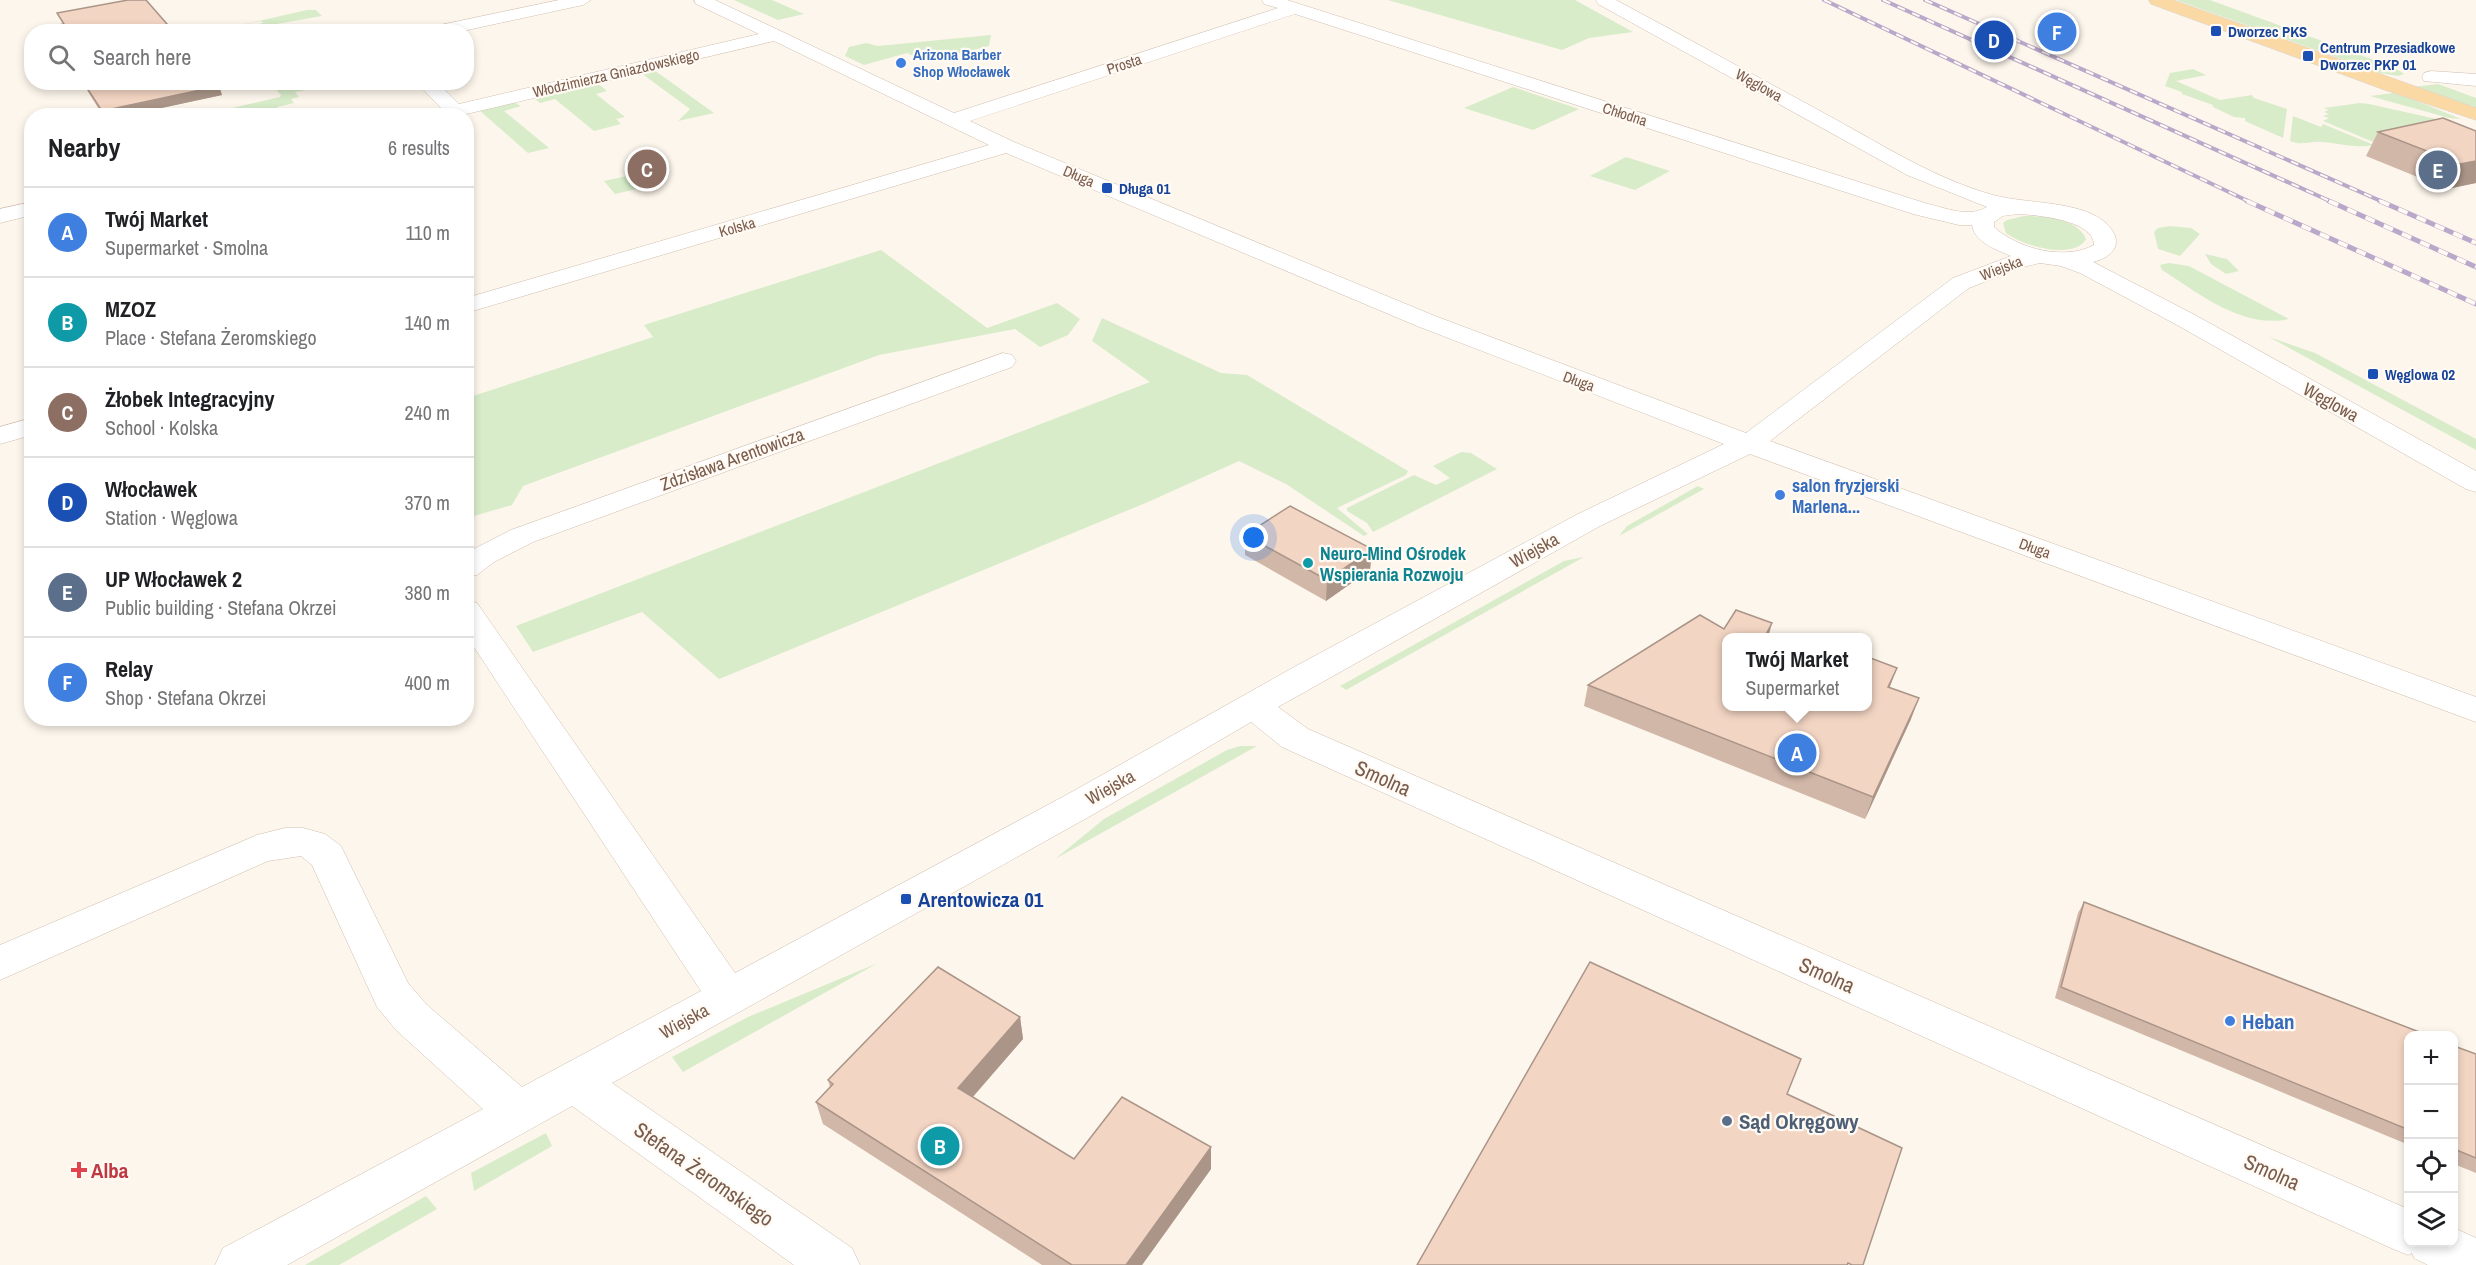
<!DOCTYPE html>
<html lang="en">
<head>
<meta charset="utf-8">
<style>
	:root { --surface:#fff; --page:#f6f6f6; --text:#202124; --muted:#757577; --line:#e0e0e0; --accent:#e76f51 }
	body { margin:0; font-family:"Archivo Narrow",sans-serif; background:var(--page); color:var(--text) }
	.controls { position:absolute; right:18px; bottom:18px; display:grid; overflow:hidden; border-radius:12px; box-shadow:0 3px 9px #0003 }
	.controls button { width:54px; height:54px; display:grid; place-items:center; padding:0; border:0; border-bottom:2px solid var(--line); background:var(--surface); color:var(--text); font:30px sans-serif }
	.you { position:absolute; left:1254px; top:538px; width:21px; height:21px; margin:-15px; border:4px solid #fff; border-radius:50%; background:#1a73e8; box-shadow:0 0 0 9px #1a73e833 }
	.badge { display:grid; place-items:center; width:39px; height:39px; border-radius:50%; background:var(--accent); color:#fff; font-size:20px; font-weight:700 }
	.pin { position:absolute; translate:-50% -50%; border:3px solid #fff; box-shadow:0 2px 6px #0006 }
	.popup { position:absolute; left:1722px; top:633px; width:150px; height:78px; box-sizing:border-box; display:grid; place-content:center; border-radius:12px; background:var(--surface); filter:drop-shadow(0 2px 4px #0005); font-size:20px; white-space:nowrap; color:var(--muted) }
	.popup b { font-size:22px; color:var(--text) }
	.popup::after { content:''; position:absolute; left:50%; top:100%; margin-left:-12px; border:12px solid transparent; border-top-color:var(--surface) }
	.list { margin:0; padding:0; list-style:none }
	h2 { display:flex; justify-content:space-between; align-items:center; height:78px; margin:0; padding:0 24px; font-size:26px }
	h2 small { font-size:20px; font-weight:400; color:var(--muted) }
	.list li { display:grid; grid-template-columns:39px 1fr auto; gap:18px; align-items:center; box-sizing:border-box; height:90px; padding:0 24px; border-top:2px solid var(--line) }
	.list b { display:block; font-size:22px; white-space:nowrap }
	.list p { margin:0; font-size:20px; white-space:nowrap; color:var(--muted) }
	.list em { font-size:20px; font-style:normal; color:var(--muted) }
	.icon { flex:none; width:33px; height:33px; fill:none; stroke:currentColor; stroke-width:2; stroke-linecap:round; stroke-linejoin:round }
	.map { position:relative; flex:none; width:2476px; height:1265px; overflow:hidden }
	.search { position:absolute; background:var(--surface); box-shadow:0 3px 9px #0003; left:24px; top:24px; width:450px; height:66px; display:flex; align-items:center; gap:15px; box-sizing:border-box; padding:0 21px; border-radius:24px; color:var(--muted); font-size:22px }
	.panel { position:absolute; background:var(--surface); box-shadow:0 3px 9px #0003; left:24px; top:108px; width:450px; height:618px; border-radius:24px }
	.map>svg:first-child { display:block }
	.green { fill:#d8ecc9 }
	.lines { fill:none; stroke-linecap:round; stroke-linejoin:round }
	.minor-casing { stroke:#d1beb0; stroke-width:1 }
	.major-casing { stroke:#dad1cd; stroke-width:1 }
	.minor { fill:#fff; fill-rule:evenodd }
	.major { fill:#fbd9a5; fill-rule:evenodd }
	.rail-far1-casing { stroke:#b9a8c9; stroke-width:4 }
	.rail-casing { stroke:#b9a8c9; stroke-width:5 }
	.rail-far1 { stroke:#fffaf3; stroke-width:2; stroke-dasharray:8; stroke-linecap:butt }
	.rail { stroke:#fffaf3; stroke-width:4; stroke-dasharray:10; stroke-linecap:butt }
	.wall { fill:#d1b7a8 }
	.shaded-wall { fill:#aa9588 }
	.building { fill:#f3d5c3; stroke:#aa9588; stroke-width:1.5 }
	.transit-dot { fill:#1a4fb4; stroke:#fffaf3; stroke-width:2 }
	.shop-dot { fill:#3f7fe0; stroke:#fffaf3; stroke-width:2 }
	.culture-dot { fill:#0f9aa8; stroke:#fffaf3; stroke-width:2 }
	.service-dot { fill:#5c6f8a; stroke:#fffaf3; stroke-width:2 }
	.health-dot { fill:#e0444e; stroke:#fffaf3; stroke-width:2 }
	.labels { text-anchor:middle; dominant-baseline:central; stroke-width:4.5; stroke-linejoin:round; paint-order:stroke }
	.far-transit-label { font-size:15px; font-weight:bold; fill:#164399; stroke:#fffaf3; text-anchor:start }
	.far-shop-label { font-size:15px; font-weight:bold; fill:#366cbe; stroke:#fffaf3; text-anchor:start }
	.far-street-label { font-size:15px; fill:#7a5c4d; stroke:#fffaf3 }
	.street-label { font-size:18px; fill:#7a5c4d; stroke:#fffaf3 }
	.shop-label { font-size:18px; font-weight:bold; fill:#366cbe; stroke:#fffaf3; text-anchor:start }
	.culture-label { font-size:18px; font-weight:bold; fill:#0d838f; stroke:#fffaf3; text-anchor:start }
	.near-street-label { font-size:21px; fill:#7a5c4d; stroke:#fffaf3 }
	.near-transit-label { font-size:21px; font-weight:bold; fill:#164399; stroke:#fffaf3; text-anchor:start }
	.near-shop-label { font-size:21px; font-weight:bold; fill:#366cbe; stroke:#fffaf3; text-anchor:start }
	.near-service-label { font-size:21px; font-weight:bold; fill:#4e5e75; stroke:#fffaf3; text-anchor:start }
	.near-health-label { font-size:21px; font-weight:bold; fill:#be3a42; stroke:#fffaf3; text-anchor:start }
</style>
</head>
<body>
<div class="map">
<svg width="2476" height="1265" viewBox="0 0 2476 1265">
	<rect width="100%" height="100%" fill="#fdf6ec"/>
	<path class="green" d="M 734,0 L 772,0 L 804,14 L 778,20 Z
		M 1388,0 L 1575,0 L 1633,32 L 1589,38 L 1562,50 Z
		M 2176,0 L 2210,0 L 2393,67 L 2404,74 L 2398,76 L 2380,73 Z
		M 307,10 L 316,10 L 322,16 L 249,29 L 250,31 L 228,31 L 263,23 L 261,21 L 236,26 Z
		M 991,35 L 989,46 L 926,62 L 907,53 L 864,65 L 845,56 L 849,47 L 866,43 L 878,46 Z
		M 2193,69 L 2206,75 L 2176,81 L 2220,100 L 2252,95 L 2254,98 L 2287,109 L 2283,138 L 2245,121 L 2245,118 L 2234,117 L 2213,107 L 2213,105 L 2182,94 L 2182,92 L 2165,86 L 2170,73 Z
		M 654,70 L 714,113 L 678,121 L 690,109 L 641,73 Z
		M 270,83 L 305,83 L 311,89 L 295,92 L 299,97 L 291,99 L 294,103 L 277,107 L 281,113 L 272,112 L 254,115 L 201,115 L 280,97 L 281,95 Z
		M 597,83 L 607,91 L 596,94 L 625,117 L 616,119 L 621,124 L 594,131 L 555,99 L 540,103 L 535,99 Z
		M 2438,84 L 2476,98 L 2476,109 L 2414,87 Z
		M 1513,87 L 1579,109 L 1533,130 L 1464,108 Z
		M 2394,93 L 2400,94 L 2461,119 L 2449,118 L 2370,96 Z
		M 513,102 L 521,106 L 504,111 L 549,148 L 528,153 L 479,110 Z
		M 2360,103 L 2369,104 L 2441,120 L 2378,144 L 2323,121 L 2329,118 L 2323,116 L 2329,114 L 2324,112 L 2329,110 L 2324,108 Z
		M 2293,116 L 2321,127 L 2323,124 L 2374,145 C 2356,149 2340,143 2322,142 C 2309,141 2302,146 2290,141 Z
		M 1626,157 L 1670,171 L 1635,190 L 1590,176 Z
		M 641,173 L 653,185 L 615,194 L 604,181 Z
		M 2024,216 C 2043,216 2078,218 2086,239 C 2074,261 2021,245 2006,233 L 2003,223 L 2007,220 Z
		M 2170,226 L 2191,228 L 2200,234 L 2180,256 L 2158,249 L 2154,232 L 2158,228 Z
		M 881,250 L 987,328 L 1057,303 L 1080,319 L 1068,335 L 1040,347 L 1015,329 L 879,355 L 523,486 L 512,505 L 467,518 L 467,398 L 653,337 L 644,325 Z
		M 2205,254 L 2227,259 L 2239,271 L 2226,274 L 2211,264 Z
		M 2169,263 L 2189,266 L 2289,319 C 2242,329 2200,294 2162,270 L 2160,265 Z
		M 1102,318 L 1221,373 L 1247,375 L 1408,471 L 1406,475 L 1337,508 L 1368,534 L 1364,536 L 1286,484 L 1239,461 L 1148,502 L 719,679 L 642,612 L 533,652 L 516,626 L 1150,382 L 1092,341 Z
		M 2269,337 L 2315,353 L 2476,439 L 2476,450 Z
		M 1461,452 L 1471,453 L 1497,469 L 1373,532 L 1367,523 L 1347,511 L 1347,508 L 1414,475 L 1436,485 L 1450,478 L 1433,466 Z
		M 1698,486 L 1704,489 L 1619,536 L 1627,526 Z
		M 1584,557 L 1346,690 L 1340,686 L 1564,561 Z
		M 1240,746 L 1257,746 L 1055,859 L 1104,819 L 1227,750 Z
		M 878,963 L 683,1072 L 672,1057 L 748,1017 Z
		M 546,1133 L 552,1146 L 474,1191 L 471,1173 Z
		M 426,1196 L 437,1209 L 339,1265 L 305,1265 Z"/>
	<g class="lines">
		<g class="minor-casing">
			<path id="minor" d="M 559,0 L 591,0 L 583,5 L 458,32 L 423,32 L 431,27 Z
				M 694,0 L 715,0 L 954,113 L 1278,8 L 1264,4 L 1262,0 L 1287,0 L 1928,204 C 1946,208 1969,218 1987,207 L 1907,175 L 1598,4 L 1596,0 L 1616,0 C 1689,39 1761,79 1833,118 C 1884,146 1936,179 1993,195 C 2025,204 2082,200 2107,224 C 2125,242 2114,257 2093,262 L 2195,315 L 2476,471 L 2476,492 L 2466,489 L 2177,325 L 2080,273 L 2061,266 L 2040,263 L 2023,267 L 1969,288 L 1770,441 L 2476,697 L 2476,722 L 1750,454 L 1600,526 L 1278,707 L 1308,729 L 2408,1209 L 2408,1242 L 2454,1242 L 2454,1228 L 2476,1238 L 2476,1265 L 2428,1265 L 2414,1258 L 2412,1253 L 2408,1255 L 2391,1248 L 1282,747 L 1251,722 L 1094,814 L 612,1083 L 852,1248 L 860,1265 L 794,1265 L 572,1106 L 287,1265 L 215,1265 L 223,1248 L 483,1109 L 396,1030 L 377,1007 L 312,865 L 301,856 L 268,861 L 0,980 L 0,945 L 257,835 L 285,828 L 303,828 L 325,834 L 341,846 L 408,983 L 426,1004 L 522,1087 L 701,991 L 466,635 L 466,600 L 477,603 L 735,973 L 1068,794 L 1296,666 L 1578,514 L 1724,444 L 1417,326 L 1006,153 L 466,313 L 466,298 L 989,145 L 774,41 L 458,116 L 422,116 L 424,112 L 441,108 L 416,82 L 437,82 L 459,104 L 759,34 L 696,4 ZM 1295,14 L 1913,214 L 1959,225 L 1972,225 C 1974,242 1997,250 2011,256 L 1953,278 L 1746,433 L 1435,316 L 1014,142 L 970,121 ZM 2018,214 C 2037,215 2094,220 2094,245 C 2065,261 2018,249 1994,227 L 1994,222 L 2003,216 Z
				M 2431,71 L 2476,74 L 2476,86 L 2424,81 L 2422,77 L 2424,73 Z
				M 32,202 L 32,215 L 0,223 L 0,209 Z
				M 1003,353 L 1012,355 L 1016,361 L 1012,367 L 533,542 L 494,562 L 477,575 L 466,577 L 466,553 L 511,530 Z
				M 32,418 L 32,435 L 0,444 L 0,427 Z"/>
		</g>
		<g class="major-casing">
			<path id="major" d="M 2149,0 L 2173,0 L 2476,108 L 2476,120 L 2385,90 L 2151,4 Z"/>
		</g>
		<use href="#minor" class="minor"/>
		<use href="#major" class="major"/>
		<g class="rail-far1-casing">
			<path id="rail-far1" d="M 1824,0 L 2250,202
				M 1883,0 L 2332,202
				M 1925,0 L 2383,202"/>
		</g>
		<g class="rail-casing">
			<path id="rail" d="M 2247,201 L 2476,304
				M 2329,201 L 2476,267
				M 2380,201 L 2476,243"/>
		</g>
		<use href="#rail-far1" class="rail-far1"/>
		<use href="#rail" class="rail"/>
	</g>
	<path class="wall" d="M 82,82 L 216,82 L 219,86 L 222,95 L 124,116 L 103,116 Z
		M 2476,131 L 2476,183 L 2447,189 L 2366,156 L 2378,132 Z
		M 1245,535 L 1372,549 L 1370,570 L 1326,601 L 1245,555 Z
		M 1726,638 L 1890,687 L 1911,719 L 1865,819 L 1584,706 L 1588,685 Z
		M 2084,902 L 2409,1035 L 2409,1145 L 2055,998 L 2078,913 Z
		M 1020,1017 L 1023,1039 L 973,1097 L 1074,1159 L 1211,1169 L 1142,1265 L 1042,1265 L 823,1124 L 816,1102 L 830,1087 L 828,1080 Z
		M 2454,1046 L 2476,1054 L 2476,1173 L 2454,1164 Z"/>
	<path class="shaded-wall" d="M 219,86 L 222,95 L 124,116 L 104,116 L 102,111 Z
		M 2476,161 L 2476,183 L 2447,189 L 2460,164 Z
		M 1372,549 L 1370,570 L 1326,601 L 1327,580 Z
		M 1772,623 L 1768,638 L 1764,638 Z
		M 1897,668 L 1889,689 L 1888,687 Z
		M 1919,698 L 1911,719 L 1865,819 L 1873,797 Z
		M 1020,1017 L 1023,1039 L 962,1109 L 958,1088 Z
		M 1211,1147 L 1211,1169 L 1142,1265 L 1126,1265 Z"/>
	<path class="building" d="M 128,0 L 146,0 L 167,24 L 164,25 L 172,32 L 50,32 L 47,27 L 64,24 L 57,13 Z
		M 83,82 L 216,82 L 219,86 L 102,111 Z
		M 2443,118 L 2476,131 L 2476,161 L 2460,164 L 2378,132 Z
		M 1290,506 L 1372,549 L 1327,580 L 1245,535 Z
		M 1736,610 L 1772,623 L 1764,638 L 1726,638 L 1726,706 L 1868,706 L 1868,657 L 1897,668 L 1888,687 L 1919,698 L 1873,797 L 1588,685 L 1700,615 L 1724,629 Z
		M 2084,902 L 2427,1035 L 2409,1035 L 2409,1130 L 2061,987 Z
		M 1590,962 L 1801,1059 L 1787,1094 L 1902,1148 L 1863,1265 L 1852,1265 L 1848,1263 L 1847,1265 L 1417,1265 Z
		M 938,967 L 1020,1017 L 958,1088 L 1074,1159 L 1122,1097 L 1211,1147 L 1126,1265 L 1072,1265 L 816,1102 L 833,1084 L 828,1080 Z
		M 2454,1046 L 2476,1054 L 2476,1158 L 2454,1149 Z"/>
	<g class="transit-dot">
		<rect x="2210" y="25" width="12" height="12" rx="3"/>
		<rect x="2302" y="50" width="12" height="12" rx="3"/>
		<rect x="1101" y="182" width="12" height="12" rx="3"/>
		<rect x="2367" y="368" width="12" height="12" rx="3"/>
		<rect x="900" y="893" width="12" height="12" rx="3"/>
	</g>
	<g class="shop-dot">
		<circle cx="901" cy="63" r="6"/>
		<circle cx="1780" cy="495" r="6"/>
		<circle cx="2230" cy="1021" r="6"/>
	</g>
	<circle class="culture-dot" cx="1308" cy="563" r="6"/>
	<circle class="service-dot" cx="1727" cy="1121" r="6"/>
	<path class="health-dot" d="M76 1161h6v6h6v6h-6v6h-6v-6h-6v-6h6z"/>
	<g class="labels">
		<g class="far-transit-label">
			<text x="2228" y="31">Dworzec PKS</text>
			<text x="2320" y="47">Centrum Przesiadkowe<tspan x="2320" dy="17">Dworzec PKP 01</tspan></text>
			<text x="1119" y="188">Długa 01</text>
			<text x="2385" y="374">Węglowa 02</text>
		</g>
		<g class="far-shop-label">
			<text x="913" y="54">Arizona Barber<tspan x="913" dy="17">Shop Włocławek</tspan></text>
		</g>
		<g class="far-street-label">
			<text transform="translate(1124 64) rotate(-18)">Prosta</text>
			<text transform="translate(616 73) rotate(-13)">Włodzimierza Gniazdowskiego</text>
			<text transform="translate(1759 85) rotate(29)">Węglowa</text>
			<text transform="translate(1625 114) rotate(18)">Chłodna</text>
			<text transform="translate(1079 176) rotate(23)">Długa</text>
			<text transform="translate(737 227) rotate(-16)">Kolska</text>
			<text transform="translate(2001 268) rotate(-21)">Wiejska</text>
			<text transform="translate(1579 381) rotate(20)">Długa</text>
			<text transform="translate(2035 548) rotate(20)">Długa</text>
		</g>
		<g class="street-label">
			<text transform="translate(2331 402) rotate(29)">Węglowa</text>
			<text transform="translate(732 459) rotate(-20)">Zdzisława Arentowicza</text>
			<text transform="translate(1534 550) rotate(-29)">Wiejska</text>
			<text transform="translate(1110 787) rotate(-29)">Wiejska</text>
			<text transform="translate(684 1021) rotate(-29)">Wiejska</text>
		</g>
		<g class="shop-label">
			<text x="1792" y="485">salon fryzjerski<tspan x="1792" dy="21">Marlena...</tspan></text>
		</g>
		<g class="culture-label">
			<text x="1320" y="553">Neuro-Mind Ośrodek<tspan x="1320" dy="21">Wspierania Rozwoju</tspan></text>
		</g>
		<g class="near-street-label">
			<text transform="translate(1383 778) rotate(24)">Smolna</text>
			<text transform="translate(1827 975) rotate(24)">Smolna</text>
			<text transform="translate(2272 1172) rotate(24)">Smolna</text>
			<text transform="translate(704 1174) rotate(35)">Stefana Żeromskiego</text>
		</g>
		<g class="near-transit-label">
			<text x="918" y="899">Arentowicza 01</text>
		</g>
		<g class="near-shop-label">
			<text x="2242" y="1021">Heban</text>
		</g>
		<g class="near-service-label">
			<text x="1739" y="1121">Sąd Okręgowy</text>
		</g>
		<g class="near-health-label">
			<text x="91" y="1170">Alba</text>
		</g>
	</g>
</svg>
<div class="controls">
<button>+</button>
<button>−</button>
<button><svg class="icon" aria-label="locate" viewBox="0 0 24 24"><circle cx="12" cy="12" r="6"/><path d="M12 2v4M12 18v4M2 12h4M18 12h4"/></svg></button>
<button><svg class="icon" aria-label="layers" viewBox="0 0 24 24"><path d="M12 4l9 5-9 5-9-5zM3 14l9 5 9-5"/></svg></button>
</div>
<div class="you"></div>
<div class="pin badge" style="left:1797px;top:753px;background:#3f7fe0">A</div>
<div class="popup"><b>Twój Market</b>Supermarket</div>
<div class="pin badge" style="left:940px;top:1146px;background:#0f9aa8">B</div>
<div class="pin badge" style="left:647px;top:169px;background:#8d6e63">C</div>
<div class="pin badge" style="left:1994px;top:40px;background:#1a4fb4">D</div>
<div class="pin badge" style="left:2438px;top:170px;background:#5c6f8a">E</div>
<div class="pin badge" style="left:2057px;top:32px;background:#3f7fe0">F</div>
<div class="search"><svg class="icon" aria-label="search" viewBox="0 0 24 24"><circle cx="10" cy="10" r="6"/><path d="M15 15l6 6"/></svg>Search here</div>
<section class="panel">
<h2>Nearby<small>6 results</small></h2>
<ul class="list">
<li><span class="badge" style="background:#3f7fe0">A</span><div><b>Twój Market</b><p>Supermarket · Smolna</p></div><em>110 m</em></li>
<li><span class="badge" style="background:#0f9aa8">B</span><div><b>MZOZ</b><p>Place · Stefana Żeromskiego</p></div><em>140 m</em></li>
<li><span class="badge" style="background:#8d6e63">C</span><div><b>Żłobek Integracyjny</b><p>School · Kolska</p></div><em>240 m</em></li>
<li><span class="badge" style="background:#1a4fb4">D</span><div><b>Włocławek</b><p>Station · Węglowa</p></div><em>370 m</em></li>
<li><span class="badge" style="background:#5c6f8a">E</span><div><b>UP Włocławek 2</b><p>Public building · Stefana Okrzei</p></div><em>380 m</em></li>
<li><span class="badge" style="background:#3f7fe0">F</span><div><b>Relay</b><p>Shop · Stefana Okrzei</p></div><em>400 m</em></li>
</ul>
</section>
</div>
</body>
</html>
